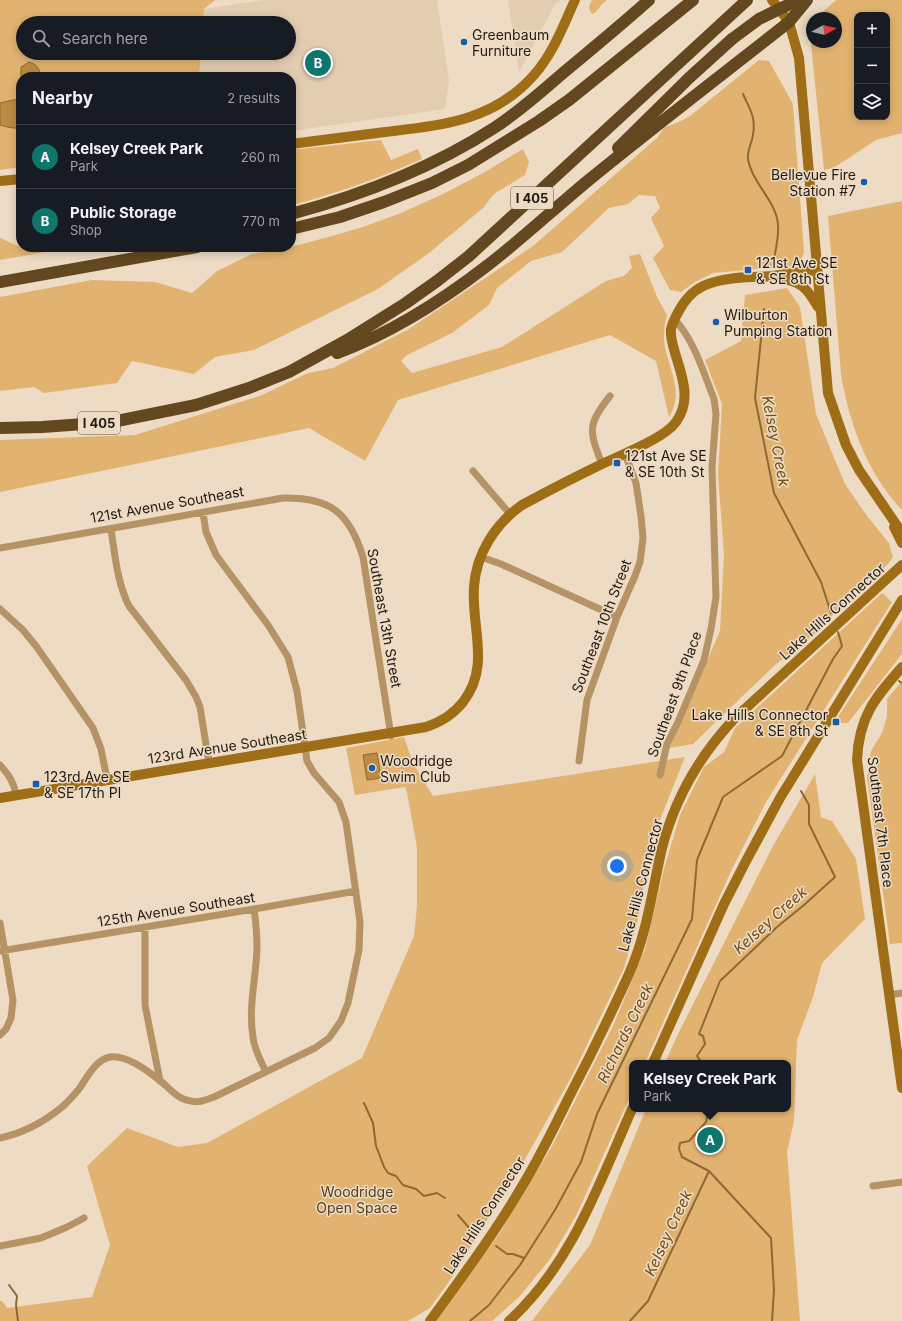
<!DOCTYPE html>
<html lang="en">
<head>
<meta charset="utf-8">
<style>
	:root { --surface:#171b24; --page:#242831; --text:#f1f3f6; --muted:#9ea1a6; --line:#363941; --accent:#0f766e }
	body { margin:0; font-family:Inter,sans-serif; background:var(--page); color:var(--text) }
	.controls { position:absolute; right:12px; top:12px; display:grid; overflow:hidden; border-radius:8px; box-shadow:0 2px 10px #0003 }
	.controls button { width:36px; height:36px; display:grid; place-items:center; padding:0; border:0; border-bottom:1px solid var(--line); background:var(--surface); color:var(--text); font:20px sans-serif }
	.compass { position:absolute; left:806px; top:12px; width:36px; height:36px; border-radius:50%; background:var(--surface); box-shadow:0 2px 10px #0003; rotate:82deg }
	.you { position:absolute; left:617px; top:866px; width:14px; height:14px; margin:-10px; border:3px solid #fff; border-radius:50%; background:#1a73e8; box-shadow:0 0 0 6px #1a73e833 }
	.badge { display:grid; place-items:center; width:26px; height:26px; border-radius:50%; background:var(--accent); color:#fff; font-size:13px; font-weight:700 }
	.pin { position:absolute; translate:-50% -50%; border:2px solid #fff; box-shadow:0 1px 4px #0006 }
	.popup { position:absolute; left:629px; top:1060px; width:162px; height:52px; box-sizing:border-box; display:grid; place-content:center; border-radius:8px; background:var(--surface); filter:drop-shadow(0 1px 3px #0005); font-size:13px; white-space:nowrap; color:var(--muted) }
	.popup b { font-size:15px; color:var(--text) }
	.popup::after { content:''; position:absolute; left:50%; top:100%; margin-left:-8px; border:8px solid transparent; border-top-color:var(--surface) }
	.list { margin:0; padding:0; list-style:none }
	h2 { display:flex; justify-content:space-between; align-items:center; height:52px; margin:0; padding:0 16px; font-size:17px }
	h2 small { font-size:13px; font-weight:400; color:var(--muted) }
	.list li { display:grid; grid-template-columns:26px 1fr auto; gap:12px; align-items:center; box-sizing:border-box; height:64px; padding:0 16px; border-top:1px solid var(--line) }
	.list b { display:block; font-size:15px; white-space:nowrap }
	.list p { margin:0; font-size:13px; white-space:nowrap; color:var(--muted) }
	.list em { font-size:13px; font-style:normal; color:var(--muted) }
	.icon { flex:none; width:22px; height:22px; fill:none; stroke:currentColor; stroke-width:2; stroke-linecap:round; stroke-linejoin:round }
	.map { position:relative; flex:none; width:902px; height:1321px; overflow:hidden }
	.search { position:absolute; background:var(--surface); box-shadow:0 2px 10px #0003; left:16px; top:16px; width:280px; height:44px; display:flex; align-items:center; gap:10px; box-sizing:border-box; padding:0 14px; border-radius:22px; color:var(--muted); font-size:15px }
	.panel { position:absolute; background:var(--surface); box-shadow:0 2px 10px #0003; left:16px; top:72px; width:280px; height:180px; border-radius:16px }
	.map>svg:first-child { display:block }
	.built { fill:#e3cdb1 }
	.green { fill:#e2b370; fill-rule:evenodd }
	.water { fill:#bb8b42; stroke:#8d6934 }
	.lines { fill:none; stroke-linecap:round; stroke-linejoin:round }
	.stream { stroke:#8d6934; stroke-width:2 }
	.street { stroke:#b59364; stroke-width:7 }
	.secondary { stroke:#9f6d15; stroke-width:10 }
	.highway { stroke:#62471f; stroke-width:12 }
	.highway-bridge { stroke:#62471f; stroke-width:12 }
	.poi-dot { fill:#155cac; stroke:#eddbc4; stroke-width:1.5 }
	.labels { text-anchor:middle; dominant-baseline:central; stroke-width:3; stroke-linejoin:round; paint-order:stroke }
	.shield { fill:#eddbc4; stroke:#5e5447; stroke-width:1 }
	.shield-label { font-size:13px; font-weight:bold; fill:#211a12 }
	.poi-label { font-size:14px; fill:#211a12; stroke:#eddbc4; text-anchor:start }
	.street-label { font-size:14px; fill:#211a12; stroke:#eddbc4 }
	.park-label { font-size:14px; fill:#523d1e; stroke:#eddbc4 }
	.water-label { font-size:15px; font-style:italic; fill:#704e17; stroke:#eddbc4 }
</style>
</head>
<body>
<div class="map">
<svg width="902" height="1321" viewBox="0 0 902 1321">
	<rect width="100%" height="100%" fill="#eddbc4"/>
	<path class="built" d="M 263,0 L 437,0 L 449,80 L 445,109 L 291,131 L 291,77 L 199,77 L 201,53 L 289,53 L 289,23 L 203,23 L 204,9 Z
		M 508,0 L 561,0 L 555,4 L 519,72 Z"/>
	<path class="green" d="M 0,0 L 215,0 L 204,9 L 203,23 L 23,23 L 23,53 L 201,53 L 199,77 L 21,77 L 21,167 L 0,170 Z
		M 592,0 L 607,0 L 602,4 L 596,12 L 592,14 C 588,9 589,6 592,0 Z
		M 836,0 L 902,0 L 902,133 L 876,140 L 835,167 L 824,170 L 809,25 L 812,22 L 812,42 L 836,42 L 836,18 L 816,18 ZM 857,15 L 887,15 L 887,117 L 857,117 Z
		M 759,60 L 769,61 L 793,104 L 804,252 L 801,261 L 793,266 L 713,273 L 695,282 L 681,292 L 670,290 L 653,258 L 664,246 L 651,218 L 660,208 L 655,196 L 639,195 L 628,204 L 609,208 L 562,252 L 531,261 L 497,288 L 489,305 L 452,333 L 407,355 L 401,361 L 412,373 L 502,347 L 606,281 L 624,276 L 632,268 L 629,256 L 640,254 L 657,297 L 667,315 C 664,326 663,336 665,347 C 670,372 684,392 669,417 L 656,361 L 610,335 L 398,400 L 365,461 L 309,428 L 0,492 L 0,440 L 135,435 L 262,395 L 308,373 L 333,368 L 409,329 L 533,246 L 657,138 L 664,128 L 681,121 L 690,116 Z
		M 381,140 L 391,160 L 418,149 L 422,159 C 379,178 337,194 291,205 L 291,150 Z
		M 523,149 L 529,162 L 525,175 L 494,194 L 483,208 L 429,253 L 378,289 L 254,350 L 215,357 L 194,374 L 132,361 L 117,383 L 44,393 L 34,387 L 0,391 L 0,297 L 92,280 L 155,282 L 192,293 L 217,271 L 252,254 L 291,247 L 332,236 L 363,227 L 401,213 L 445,193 L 485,172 Z
		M 902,201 L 902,510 C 867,473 849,423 841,374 L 828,216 Z
		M 0,238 L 29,251 L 44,247 L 73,247 L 0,260 Z
		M 787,288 L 800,307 L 816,414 L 845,484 L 867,516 L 889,543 L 893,557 L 888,564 L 855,591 L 817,632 L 775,665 L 693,744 L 669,748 L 720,631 L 724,554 L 718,475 L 722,404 L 705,360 L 741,341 L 745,295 Z
		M 882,593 L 892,602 L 766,802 L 732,869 L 645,1063 L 632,1063 L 632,1092 L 576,1216 L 550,1259 L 519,1297 L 492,1321 L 435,1321 L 499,1234 L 551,1148 L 613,1026 L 645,949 L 664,869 L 680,815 L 704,767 L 724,752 L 735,728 Z
		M 902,619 L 902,654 L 848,723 L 841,723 L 838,717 Z
		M 902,681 L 902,943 L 890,944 L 867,777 L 871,751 L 882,733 L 887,716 L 887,699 Z
		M 404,737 L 413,763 L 433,796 L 685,757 L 651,842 L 638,920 L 624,968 L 573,1074 L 524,1161 L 448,1283 L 430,1308 L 408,1321 L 0,1321 L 0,1301 L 2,1301 L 7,1308 L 92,1297 L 110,1245 L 87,1166 L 127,1128 L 178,1147 L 207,1143 L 362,1058 L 414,936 L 417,906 L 417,848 L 407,792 L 405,787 L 355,795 L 346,748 Z
		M 815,774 L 821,817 L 832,821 L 856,859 L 865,919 L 822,963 L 813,997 L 797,1040 L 794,1121 L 787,1152 L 800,1321 L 532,1321 L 590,1245 L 646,1109 L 788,1109 L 788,1063 L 665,1063 L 677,1036 L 773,846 Z"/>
	<path class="water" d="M 29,62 C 38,65 39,68 41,77 L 21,77 L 21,79 L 21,67 Z
		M 21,97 L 21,129 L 7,127 L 0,125 L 0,103 L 18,99 Z
		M 377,753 L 381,778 L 367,780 L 363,755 Z"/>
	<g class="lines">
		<path class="stream" d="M 743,94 C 750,110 756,117 753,135 C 752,143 747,150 748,159 C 752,183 777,202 778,225 C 779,236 776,248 774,259
			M 764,309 L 755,398 L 774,493 L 821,582 L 831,613
			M 899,681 L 902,683
			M 702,1063 L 697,1056 L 705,1044 L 703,1036 L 699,1034 L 720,981 L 777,927 L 804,905 L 835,877 L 809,824 L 809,805 L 801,791
			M 364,1103 L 373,1123 L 376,1146 L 384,1167 L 388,1173 L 396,1176 L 403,1185 L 416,1189 L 424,1196 L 437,1193 L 445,1198
			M 709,1171 L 771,1238 L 774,1290 L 772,1321
			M 458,1215 L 476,1236
			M 496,1246 L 507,1254 L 513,1254 L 524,1258
			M 9,1285 L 17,1296 L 16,1305 L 18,1321
			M 470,1321 L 489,1305 L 520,1265 L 555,1210 L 581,1162 L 597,1114 L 692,919 L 697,860 L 723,797 L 782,756 L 833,659 L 842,646 L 838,632
			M 630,1321 L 648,1301 L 709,1171 L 682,1157 L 679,1149 L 680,1143 L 689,1141 L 706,1122 L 708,1113 L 711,1109"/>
		<path class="street" d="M 602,464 C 589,431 587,425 610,396
			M 473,471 L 510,514
			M 111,529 C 115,555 117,582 129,606 L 186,680 L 196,697 L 200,707 L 209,763
			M 0,548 L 283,498 C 330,497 349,512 363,557 L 391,736
			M 481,557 L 501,564 L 617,617
			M 0,609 L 22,629 L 36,646 L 93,728 L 101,749 L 107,779
			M 579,761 L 587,700 L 617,617 L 635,576 L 640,562 L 643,538 L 641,516 L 636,483 L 625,454
			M 0,765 C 8,774 14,782 16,795
			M 660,775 L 667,744 L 678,722 L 704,660 L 711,629 L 716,597 L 712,467 L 716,414 L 714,399 C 704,374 694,339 674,319
			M 254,909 C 256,923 257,935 257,949 C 256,978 248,1008 253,1037 C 254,1049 261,1061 266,1072
			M 0,923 L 13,1000 L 11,1018 L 6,1029 L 0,1035
			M 145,927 L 145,1005 L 160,1081
			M 0,951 L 254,909 L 356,891
			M 889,995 L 902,993
			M 0,1138 C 23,1133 44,1122 62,1107 C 68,1102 74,1095 79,1089 C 87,1078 95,1060 110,1057 C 126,1054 151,1073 163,1083 C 171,1090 179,1100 191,1101 C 199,1103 206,1100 214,1097 L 315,1048 L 329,1038 L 341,1021 L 348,1003 L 359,950 L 360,922 L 346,822 L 339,802 L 314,773 L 307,761 L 297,691 L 288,657 L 268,625 L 216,555 L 206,532 L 203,513
			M 873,1186 L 902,1182
			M 0,1246 L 41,1238 L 67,1227 L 84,1218"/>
		<path class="secondary" d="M 772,0 L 789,22 L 799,58 L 828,393 L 846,445 L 859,470 L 902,533
			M 291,144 C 322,140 354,136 385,132 C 442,125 494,121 534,75 C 554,52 563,26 575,0
			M 0,181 L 21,179
			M 777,277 C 802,283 805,285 818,307
			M 894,527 L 902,543
			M 902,667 C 875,698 859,716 857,760 L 902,1088
			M 0,798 L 426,727 C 441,722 453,715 463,702 C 491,666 471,628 474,587 C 476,554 495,524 522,505 C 548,491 575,477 602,464 C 621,455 665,438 676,422 C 692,400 682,376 675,353 C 673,345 670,337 671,329 C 673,320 678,312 683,304 C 690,294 700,286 711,283 C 731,276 752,278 772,276 C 787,274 802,272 817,270
			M 653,1063 L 724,904 L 746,861 L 780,798 L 902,600
			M 430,1321 C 462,1277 494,1234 521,1188 C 539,1159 554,1128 569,1097 C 590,1057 610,1016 629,974 C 647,934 652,891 662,848 C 675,798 699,756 735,718 L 902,565
			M 509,1321 C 571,1265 599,1184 632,1109"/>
		<path class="highway" d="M 618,148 L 689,78 L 732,39
			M 291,214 C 362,195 432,168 494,128 C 519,112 541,92 563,73 C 592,49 621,25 649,0
			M 291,229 L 340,217 L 384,202 L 432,183 L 468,165 L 539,121 L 569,100 L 693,0
			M 0,282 L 197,247
			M 337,353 C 389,334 444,299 488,265 C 523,238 556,207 590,179 C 655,126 723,74 789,22 L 807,0
			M 0,428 L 42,427 L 112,422 L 196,405 L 249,388 L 289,372 L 347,340 L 406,303 L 437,281 L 469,256 L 747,0"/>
		<path class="highway-bridge" d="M 732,39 L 759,19 L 798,0"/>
	</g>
	<g class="poi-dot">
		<circle cx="464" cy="42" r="4"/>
		<circle cx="864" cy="182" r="4"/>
		<rect x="744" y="266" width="8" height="8" rx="2"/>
		<circle cx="716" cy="322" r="4"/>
		<rect x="613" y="459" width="8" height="8" rx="2"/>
		<rect x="832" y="718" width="8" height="8" rx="2"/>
		<circle cx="372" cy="768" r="4"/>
		<rect x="32" y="780" width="8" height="8" rx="2"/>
	</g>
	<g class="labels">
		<g class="shield">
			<rect x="511" y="187" width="42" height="22" rx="3"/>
			<rect x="78" y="412" width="42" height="22" rx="3"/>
		</g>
		<g class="shield-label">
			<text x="532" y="198">I 405</text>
			<text x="99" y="423">I 405</text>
		</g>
		<g class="poi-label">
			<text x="472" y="34">Greenbaum<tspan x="472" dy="16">Furniture</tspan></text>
			<text x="856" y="174" text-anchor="end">Bellevue Fire<tspan x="856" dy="16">Station #7</tspan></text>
			<text x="756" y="262">121st Ave SE<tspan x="756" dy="16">&amp; SE 8th St</tspan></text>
			<text x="724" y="314">Wilburton<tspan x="724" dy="16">Pumping Station</tspan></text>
			<text x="625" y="455">121st Ave SE<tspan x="625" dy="16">&amp; SE 10th St</tspan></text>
			<text x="828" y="714" text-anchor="end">Lake Hills Connector<tspan x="828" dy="16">&amp; SE 8th St</tspan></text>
			<text x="380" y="760">Woodridge<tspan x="380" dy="16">Swim Club</tspan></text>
			<text x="44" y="776">123rd Ave SE<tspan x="44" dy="16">&amp; SE 17th Pl</tspan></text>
		</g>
		<g class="street-label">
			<text transform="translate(167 504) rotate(-10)">121st Avenue Southeast</text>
			<text transform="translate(832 611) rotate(-42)">Lake Hills Connector</text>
			<text transform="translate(385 618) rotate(80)">Southeast 13th Street</text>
			<text transform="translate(601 626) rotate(-69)">Southeast 10th Street</text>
			<text transform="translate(674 694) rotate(-70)">Southeast 9th Place</text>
			<text transform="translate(227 746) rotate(-9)">123rd Avenue Southeast</text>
			<text transform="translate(881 822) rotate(83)">Southeast 7th Place</text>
			<text transform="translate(640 885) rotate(-75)">Lake Hills Connector</text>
			<text transform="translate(176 909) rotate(-9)">125th Avenue Southeast</text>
			<text transform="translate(484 1215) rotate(-57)">Lake Hills Connector</text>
		</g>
		<g class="park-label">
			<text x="357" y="1191">Woodridge<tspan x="357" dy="16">Open Space</tspan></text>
		</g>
		<g class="water-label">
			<text transform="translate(776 441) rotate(79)">Kelsey Creek</text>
			<text transform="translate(770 920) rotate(-42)">Kelsey Creek</text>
			<text transform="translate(625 1033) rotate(-64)">Richards Creek</text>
			<text transform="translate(668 1233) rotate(-65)">Kelsey Creek</text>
		</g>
	</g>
</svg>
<div class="controls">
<button>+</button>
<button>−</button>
<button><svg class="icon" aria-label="layers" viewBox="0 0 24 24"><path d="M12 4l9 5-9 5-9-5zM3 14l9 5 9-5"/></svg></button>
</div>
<svg class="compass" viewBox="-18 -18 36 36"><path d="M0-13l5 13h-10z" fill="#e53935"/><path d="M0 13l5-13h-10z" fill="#9ea1a6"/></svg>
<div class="you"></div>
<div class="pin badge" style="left:710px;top:1140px">A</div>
<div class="popup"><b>Kelsey Creek Park</b>Park</div>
<div class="pin badge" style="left:318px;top:63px">B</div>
<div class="search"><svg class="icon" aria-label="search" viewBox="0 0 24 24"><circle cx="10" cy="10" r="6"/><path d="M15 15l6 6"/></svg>Search here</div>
<section class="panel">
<h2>Nearby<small>2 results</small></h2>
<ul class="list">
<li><span class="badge">A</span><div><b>Kelsey Creek Park</b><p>Park</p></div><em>260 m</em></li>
<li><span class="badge">B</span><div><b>Public Storage</b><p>Shop</p></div><em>770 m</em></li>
</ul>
</section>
</div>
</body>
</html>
